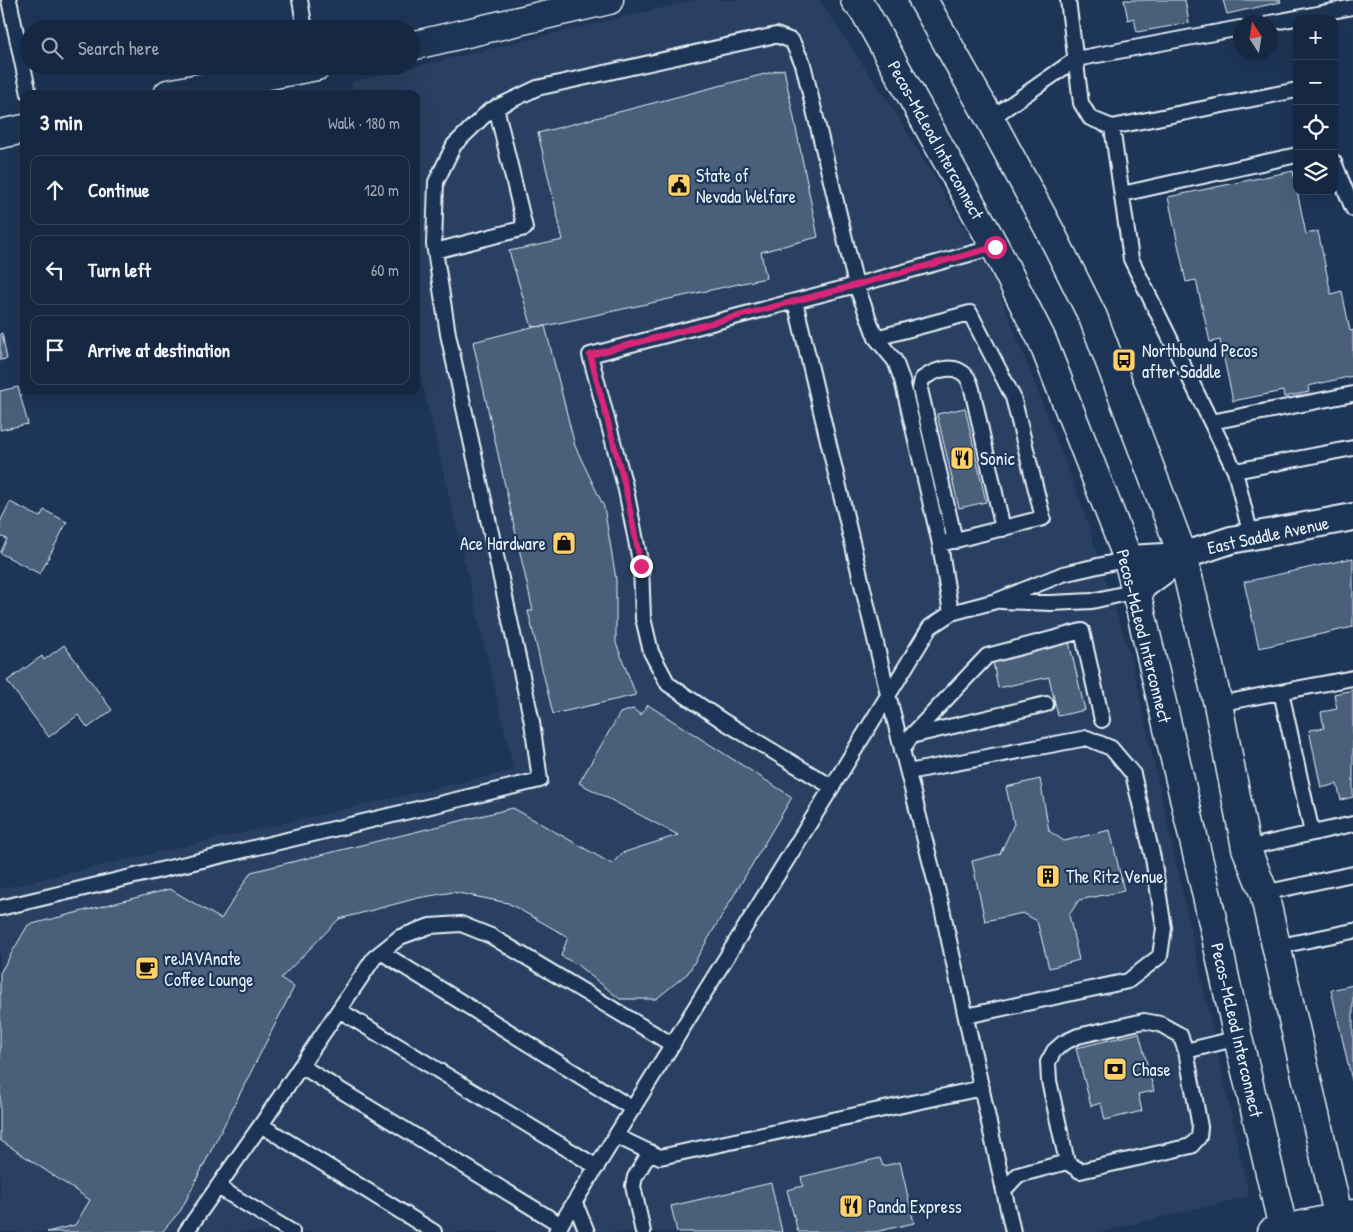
<!DOCTYPE html>
<html lang="en">
<head>
<meta charset="utf-8">
<style>
	:root { --surface:#162841; --page:#23344c; --text:#f1f3f6; --muted:#9ea6b1; --line:#35445a }
	body { margin:0; font-family:"Patrick Hand",sans-serif; background:var(--page); color:var(--text) }
	.controls { position:absolute; right:15px; top:15px; display:grid; overflow:hidden; border-radius:10px; box-shadow:0 5px 20px #0002 }
	.controls button { width:45px; height:45px; display:grid; place-items:center; padding:0; border:0; border-bottom:1px solid var(--line); background:var(--surface); color:var(--text); font:25px sans-serif }
	.compass { position:absolute; left:1233px; top:15px; width:45px; height:45px; border-radius:50%; background:var(--surface); box-shadow:0 5px 20px #0002; rotate:348deg }
	.stop { position:absolute; width:15px; height:15px; margin:-11px; border:4px solid #db2777; border-radius:50%; background:#fff }
	.stop.end { background:#db2777; border-color:#fff; box-shadow:0 1px 5px #0008 }
	.list { margin:0; padding:0; list-style:none }
	h2 { display:flex; justify-content:space-between; align-items:center; height:65px; margin:0; padding:0 20px; font-size:21px }
	h2 small { font-size:16px; font-weight:400; color:var(--muted) }
	.list li { display:grid; grid-template-columns:32px 1fr auto; gap:15px; align-items:center; box-sizing:border-box; height:70px; margin:0 10px 10px; padding:0 10px; border:1px solid var(--line); border-radius:10px }
	.list b { display:block; font-size:19px; white-space:nowrap }
	.list em { font-size:16px; font-style:normal; color:var(--muted) }
	.icon { flex:none; width:28px; height:28px; fill:none; stroke:currentColor; stroke-width:2; stroke-linecap:round; stroke-linejoin:round }
	.map { position:relative; flex:none; width:1353px; height:1232px; overflow:hidden }
	.search { position:absolute; background:var(--surface); box-shadow:0 5px 20px #0002; left:20px; top:20px; width:400px; height:55px; display:flex; align-items:center; gap:12px; box-sizing:border-box; padding:0 18px; border-radius:28px; color:var(--muted); font-size:19px }
	.panel { position:absolute; background:var(--surface); box-shadow:0 5px 20px #0002; left:20px; top:90px; width:400px; height:305px; border-radius:10px }
	.map>svg:first-child { display:block }
	.built { fill:#2a4162 }
	.building { fill:#495e7a; stroke:#e8f1f8 }
	.lines { fill:none; stroke-linecap:round; stroke-linejoin:round }
	.service-casing { stroke:#e8f1f8; stroke-width:18 }
	.minor-casing { stroke:#e8f1f8; stroke-width:30 }
	.tertiary-casing { stroke:#e8f1f8; stroke-width:31 }
	.primary-casing { stroke:#e8f1f8; stroke-width:31 }
	.service { stroke:#1d3557; stroke-width:14 }
	.minor { stroke:#1d3557; stroke-width:26 }
	.tertiary { stroke:#1d3557; stroke-width:28 }
	.primary { stroke:#1d3557; stroke-width:28 }
	.route { stroke:#db2777; stroke-width:6 }
	.labels { text-anchor:middle; dominant-baseline:central; stroke-width:4.5; stroke-linejoin:round; paint-order:stroke }
	.street-label { font-size:18px; fill:#e8f1f8; stroke:#1d3557 }
	.poi-label { font-size:18px; fill:#e8f1f8; stroke:#1d3557; text-anchor:start }
</style>
</head>
<body>
<div class="map">
<svg width="1353" height="1232" viewBox="0 0 1353 1232">
	<rect width="100%" height="100%" fill="#1d3557"/>
	<filter id="ink" filterUnits="userSpaceOnUse"><feTurbulence type="fractalNoise" baseFrequency=".02" numOctaves="2"/><feDisplacementMap in="SourceGraphic" scale="10" xChannelSelector="R" yChannelSelector="G"/><feConvolveMatrix kernelMatrix="1 2 1 2 8 2 1 2 1" color-interpolation-filters="sRGB"/></filter>
	<g filter="url(#ink)">
		<path class="built" d="M 695,0 L 819,0 L 897,115 L 994,279 L 1080,500 L 1132,662 L 1249,1196 L 1101,1232 L 0,1232 L 0,889 L 514,770 L 416,356 L 416,94 L 354,94 L 351,82 Z"/>
		<path class="building" d="M 1124,0 L 1185,0 L 1189,23 L 1137,32 L 1134,18 L 1128,20 Z
			M 1223,0 L 1280,0 L 1281,2 L 1227,14 Z
			M 784,69 L 818,237 L 761,252 L 766,278 L 545,326 L 532,327 L 509,251 L 563,240 L 538,133 Z
			M 1293,171 L 1306,234 L 1318,231 L 1331,294 L 1342,291 L 1350,331 L 1353,330 L 1353,376 L 1308,386 L 1309,392 L 1284,397 L 1283,391 L 1233,401 L 1220,340 L 1210,342 L 1196,280 L 1186,282 L 1168,197 Z
			M 545,326 L 575,446 L 604,507 L 616,579 L 616,643 L 636,695 L 553,714 L 528,611 L 533,611 L 473,342 L 532,327 Z
			M 2,333 L 7,359 L 0,360 L 0,334 Z
			M 18,387 L 28,424 L 0,430 L 0,391 Z
			M 965,408 L 986,502 L 959,508 L 937,414 Z
			M 10,502 L 40,517 L 44,510 L 67,522 L 40,574 L 0,553 L 7,539 L 0,536 L 0,522 Z
			M 1353,558 L 1353,627 L 1259,648 L 1244,582 Z
			M 1069,642 L 1085,710 L 1058,716 L 1049,677 L 998,688 L 993,662 Z
			M 64,645 L 112,710 L 88,728 L 78,715 L 49,737 L 7,681 L 42,656 L 44,660 Z
			M 1353,690 L 1353,797 L 1341,800 L 1337,784 L 1321,788 L 1309,730 L 1324,728 L 1321,712 L 1337,709 L 1334,694 Z
			M 648,705 L 792,797 L 688,973 L 656,999 L 620,999 L 576,964 L 561,956 L 568,937 L 508,903 L 453,892 L 418,898 L 339,919 L 281,978 L 294,987 L 181,1210 L 162,1232 L 47,1232 L 75,1225 L 90,1200 L 0,1140 L 0,973 L 28,925 L 170,889 L 221,919 L 251,872 L 513,808 L 612,864 L 622,853 L 678,835 L 579,783 L 620,713 L 633,709 L 641,715 Z
			M 1040,779 L 1049,831 L 1064,841 L 1110,830 L 1124,891 L 1079,900 L 1069,915 L 1079,960 L 1049,968 L 1037,921 L 1023,913 L 985,921 L 972,861 L 1000,854 L 1014,824 L 1006,787 Z
			M 1353,985 L 1353,1085 L 1331,990 Z
			M 1139,1033 L 1154,1091 L 1138,1094 L 1142,1111 L 1105,1120 L 1101,1103 L 1091,1106 L 1076,1048 Z
			M 880,1158 L 883,1166 L 900,1162 L 914,1223 L 875,1232 L 798,1232 L 787,1190 L 803,1186 L 801,1177 Z
			M 771,1183 L 782,1232 L 677,1232 L 671,1206 Z"/>
		<g class="lines">
			<g class="service-casing">
				<path id="service" d="M 9,0 L 29,94
					M 300,0 L 305,29
					M 1068,0 L 1081,103 L 1090,118 L 1112,127 L 1297,90
					M 1270,23 L 1353,7
					M 990,119 L 1076,59 L 1240,28
					M 1112,127 L 1131,259 L 1235,471 L 1251,536
					M 1334,162 L 1353,209
					M 1122,194 L 1297,155
					M 435,251 L 525,228 L 496,107
					M 795,301 L 888,694 L 941,904 L 1013,1232
					M 1211,422 L 1353,394
					M 1235,471 L 1353,448
					M 955,541 L 920,389 L 922,379 C 935,370 955,362 967,377 C 969,380 971,385 972,389 L 1003,529
					M 940,544 L 951,613
					M 1001,601 L 1051,603 L 1092,601 L 1136,591
					M 1281,692 L 1312,833
					M 1218,704 L 1353,678
					M 911,736 L 1046,704
					M 902,751 L 911,736 L 987,656 L 1082,631 L 1102,720
					M 908,772 L 1087,738 L 1111,748 L 1133,774 L 1153,858 L 1164,928 L 1160,956 L 1128,981 L 966,1016
					M 832,787 L 723,721 L 668,684 L 651,652 L 643,618 L 641,566 L 626,490 L 590,355 L 856,285 L 995,247
					M 1246,848 L 1353,824
					M 1264,893 L 1353,874
					M 0,908 L 540,780 L 532,722 L 448,334 L 434,244 L 436,182 L 454,145 L 489,111 L 537,88 L 776,35 L 792,41 L 803,64 L 856,285 L 876,338 L 895,361 L 902,380 L 940,544 L 1043,518 L 1013,397 L 970,313 L 876,338
					M 1275,947 L 1353,931
					M 381,952 L 633,1109
					M 339,1010 L 597,1167
					M 301,1066 L 561,1225
					M 261,1125 L 434,1232
					M 616,1136 L 660,1157 L 982,1088
					M 1067,1162 L 1049,1081 L 1048,1062 L 1054,1051 L 1063,1043 L 1078,1036 L 1144,1021 L 1160,1024 L 1180,1035 L 1186,1051
					M 218,1187 L 292,1232
					M 1004,1190 L 1018,1175 L 1067,1162 L 1080,1171 L 1191,1146 L 1199,1137 L 1200,1127 L 1186,1051 L 1238,1038
					M 575,1203 L 587,1232
					M 186,1232 L 261,1125 L 374,958 L 400,937 L 430,926 L 461,924 L 491,936 L 673,1045
					M 556,1232 L 832,787 L 930,627 L 951,613 L 996,601 L 1063,574 L 1128,559
					M 643,1232 L 633,1186 L 635,1177 L 650,1152"/>
			</g>
			<g class="minor-casing">
				<path id="minor" d="M 1128,559 L 1183,556 L 1231,540 L 1353,517
					M 1136,591 L 1183,556"/>
			</g>
			<g class="tertiary-casing">
				<path id="tertiary" d="M 411,46 L 609,0
					M 168,94 L 317,66
					M 0,134 L 24,129"/>
			</g>
			<g class="primary-casing">
				<path id="primary" d="M 855,0 L 865,12 L 995,247 L 1042,340 L 1128,559 L 1136,591 L 1209,905 L 1238,1038 L 1284,1232
					M 923,0 L 990,119 L 1049,229 L 1093,317 L 1183,556 L 1218,704 L 1246,848 L 1264,893 L 1342,1232
					M 1272,1232 L 1353,1214"/>
			</g>
			<use href="#service" class="service"/>
			<use href="#minor" class="minor"/>
			<use href="#tertiary" class="tertiary"/>
			<use href="#primary" class="primary"/>
		</g>
	</g>
	<g class="lines" filter="url(#ink)">
		<path class="route" d="M 641,566 L 626,490 L 590,355 L 856,285 L 995,247"/>
	</g>
	<defs>
		<g id="civic-square" transform="scale(1.25)"><rect x="-9" y="-9" width="18" height="18" rx="4" fill="#ffd166" stroke="#1d3557"/><path d="M-.6-6.5H3V-4.5H.6V-3L4-1V1h2V6H-6V1h2V-1L-.6-3ZM-1.2 2.5V6h2.4V2.5Z" fill="#111"/></g>
		<g id="bus-square" transform="scale(1.25)"><rect x="-9" y="-9" width="18" height="18" rx="4" fill="#ffd166" stroke="#1d3557"/><path d="M-5-6H5V4H4V6H2V4H-2V6H-4V4H-5ZM-3.5-4V0h7V-4ZM-3.5 1.2v1.5H-2V1.2ZM2 1.2v1.5H3.5V1.2Z" fill="#111"/></g>
		<g id="restaurant-square" transform="scale(1.25)"><rect x="-9" y="-9" width="18" height="18" rx="4" fill="#ffd166" stroke="#1d3557"/><path d="M-5-6h1v4h1v-4h1v4h1v-4h1v5L-1.5 .5V6h-2V.5L-5-1ZM5-6V6H3V1.5H1.5Q1.5-4 5-6Z" fill="#111"/></g>
		<g id="shop-square" transform="scale(1.25)"><rect x="-9" y="-9" width="18" height="18" rx="4" fill="#ffd166" stroke="#1d3557"/><path d="M-5-2.5h2.3a2.7 3.5 0 0 1 5.4 0H5L5.5 6h-11ZM-1.5-2.5h3a1.5 2.3 0 0 0-3 0Z" fill="#111"/></g>
		<g id="building-square" transform="scale(1.25)"><rect x="-9" y="-9" width="18" height="18" rx="4" fill="#ffd166" stroke="#1d3557"/><path d="M-4-6H4V6H1V3H-1V6H-4ZM-2.5-4.3h1.7v1.8h-1.7ZM.8-4.3h1.7v1.8H.8ZM-2.5-1h1.7V.8h-1.7ZM.8-1h1.7V.8H.8Z" fill="#111"/></g>
		<g id="cafe-square" transform="scale(1.25)"><rect x="-9" y="-9" width="18" height="18" rx="4" fill="#ffd166" stroke="#1d3557"/><path d="M-5.5-4.5H6V0H3Q3 3.5 0 3.5H-2.5Q-5.5 3.5-5.5 0ZM3-3.2v2h1.7v-2ZM-6 4.5H4V6H-6Z" fill="#111"/></g>
		<g id="bank-square" transform="scale(1.25)"><rect x="-9" y="-9" width="18" height="18" rx="4" fill="#ffd166" stroke="#1d3557"/><path d="M-6-4H6V4H-6ZM0-2.3a2.3 2.3 0 1 0 0 4.6a2.3 2.3 0 1 0 0-4.6Z" fill="#111"/></g>
	</defs>
	<g fill-rule="evenodd">
		<use href="#civic-square" x="679" y="185"/>
		<use href="#bus-square" x="1124" y="360"/>
		<use href="#restaurant-square" x="962" y="458"/>
		<use href="#shop-square" x="564" y="543"/>
		<use href="#building-square" x="1048" y="876"/>
		<use href="#cafe-square" x="147" y="968"/>
		<use href="#bank-square" x="1115" y="1069"/>
		<use href="#restaurant-square" x="851" y="1206"/>
	</g>
	<g class="labels">
		<g class="street-label">
			<text transform="translate(936 140) rotate(61)">Pecos–McLeod Interconnect</text>
			<text transform="translate(1268 535) rotate(-12)">East Saddle Avenue</text>
			<text transform="translate(1144 636) rotate(76)">Pecos–McLeod Interconnect</text>
			<text transform="translate(1237 1030) rotate(77)">Pecos–McLeod Interconnect</text>
		</g>
		<g class="poi-label">
			<text x="696" y="175">State of<tspan x="696" dy="21">Nevada Welfare</tspan></text>
			<text x="1142" y="350">Northbound Pecos<tspan x="1142" dy="21">after Saddle</tspan></text>
			<text x="980" y="458">Sonic</text>
			<text x="546" y="543" text-anchor="end">Ace Hardware</text>
			<text x="1066" y="876">The Ritz Venue</text>
			<text x="164" y="958">reJAVAnate<tspan x="164" dy="21">Coffee Lounge</tspan></text>
			<text x="1132" y="1069">Chase</text>
			<text x="868" y="1206">Panda Express</text>
		</g>
	</g>
</svg>
<div class="controls">
<button>+</button>
<button>−</button>
<button><svg class="icon" aria-label="locate" viewBox="0 0 24 24"><circle cx="12" cy="12" r="6"/><path d="M12 2v4M12 18v4M2 12h4M18 12h4"/></svg></button>
<button><svg class="icon" aria-label="layers" viewBox="0 0 24 24"><path d="M12 4l9 5-9 5-9-5zM3 14l9 5 9-5"/></svg></button>
</div>
<svg class="compass" viewBox="-18 -18 36 36"><path d="M0-13l5 13h-10z" fill="#e53935"/><path d="M0 13l5-13h-10z" fill="#9ea6b1"/></svg>
<div class="stop" style="left:995px;top:247px"></div>
<div class="stop end" style="left:641px;top:566px"></div>
<div class="search"><svg class="icon" aria-label="search" viewBox="0 0 24 24"><circle cx="10" cy="10" r="6"/><path d="M15 15l6 6"/></svg>Search here</div>
<section class="panel">
<h2>3 min<small>Walk · 180 m</small></h2>
<ul class="list">
<li><svg class="icon" aria-label="ahead" viewBox="0 0 24 24"><path d="M12 20V5M6 11l6-6 6 6"/></svg><div><b>Continue</b></div><em>120 m</em></li>
<li><svg class="icon" aria-label="left" viewBox="0 0 24 24"><path d="M17 20v-9H6M10 6l-5 5 5 5"/></svg><div><b>Turn left</b></div><em>60 m</em></li>
<li><svg class="icon" aria-label="arrive" viewBox="0 0 24 24"><path d="M6 21V4h12l-3 4 3 4H6"/></svg><div><b>Arrive at destination</b></div></li>
</ul>
</section>
</div>
</body>
</html>
